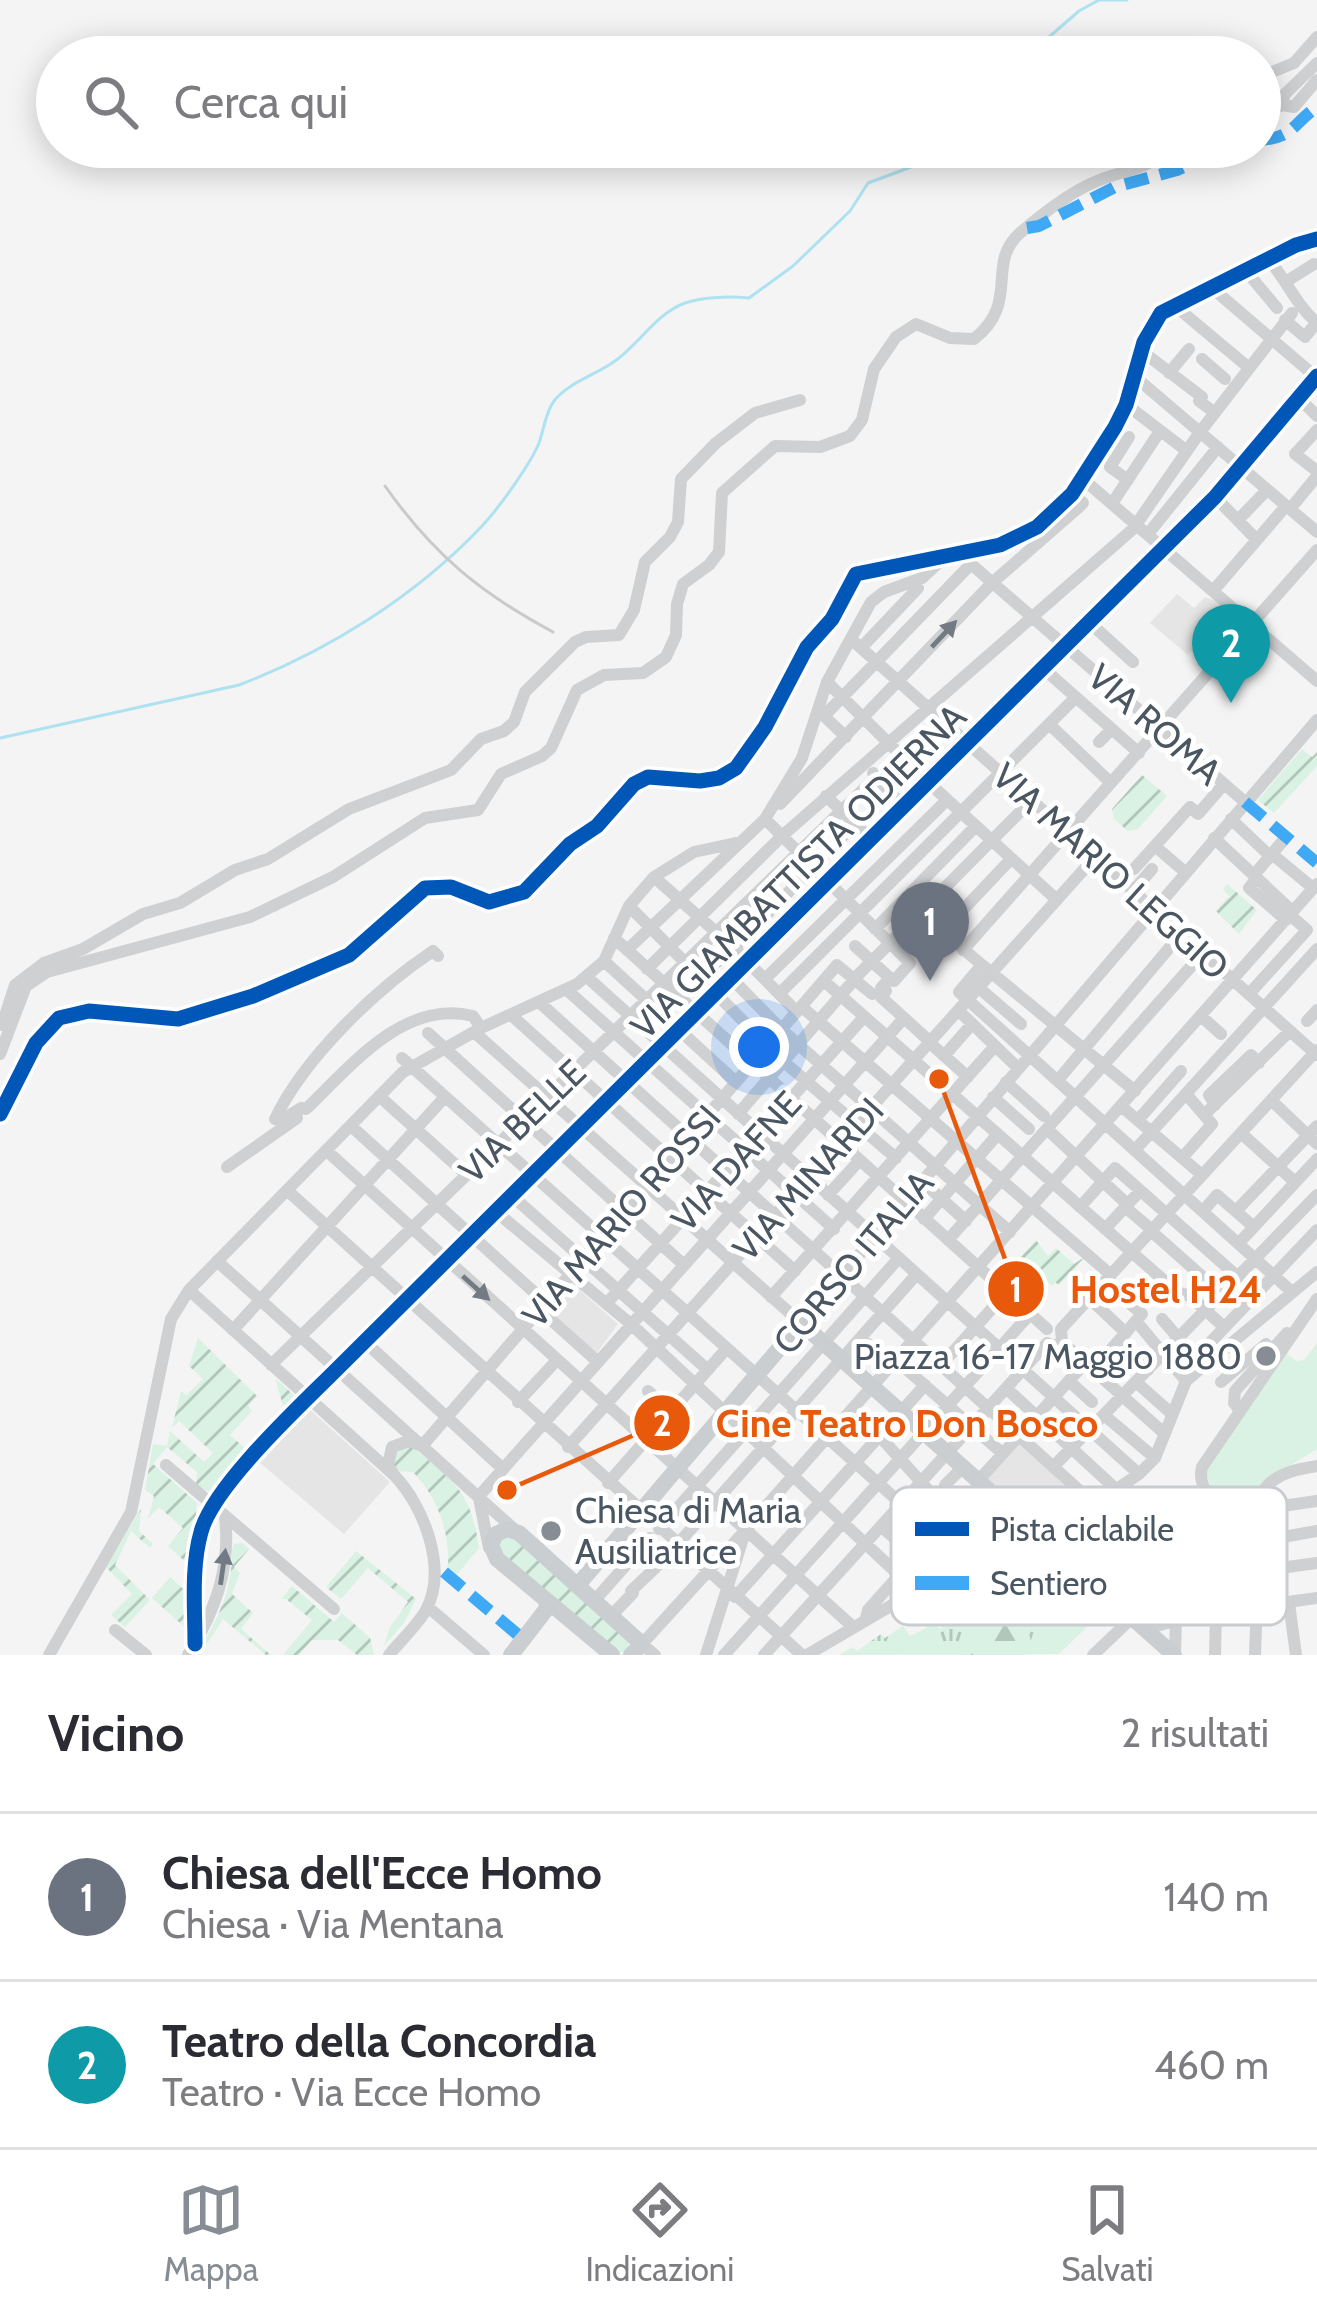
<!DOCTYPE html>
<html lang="it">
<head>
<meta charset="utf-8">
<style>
	:root { --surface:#fff; --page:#f7f7f7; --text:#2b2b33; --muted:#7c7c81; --line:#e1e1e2; --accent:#868d94 }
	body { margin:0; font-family:Cabin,sans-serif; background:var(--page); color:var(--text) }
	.you { position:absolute; left:759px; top:1047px; width:42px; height:42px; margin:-30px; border:9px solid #fff; border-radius:50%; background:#1a73e8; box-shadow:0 0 0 18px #1a73e833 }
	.badge { display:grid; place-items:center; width:78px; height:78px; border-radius:50%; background:var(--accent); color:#fff; font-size:39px; font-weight:700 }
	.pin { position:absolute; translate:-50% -99px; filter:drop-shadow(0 3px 6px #0008) }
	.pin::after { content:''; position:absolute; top:63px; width:42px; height:36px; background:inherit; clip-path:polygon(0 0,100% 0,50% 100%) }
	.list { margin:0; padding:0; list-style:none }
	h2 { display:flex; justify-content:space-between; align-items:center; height:156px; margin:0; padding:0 48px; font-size:51px }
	h2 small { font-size:39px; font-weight:400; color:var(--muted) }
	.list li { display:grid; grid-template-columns:78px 1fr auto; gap:36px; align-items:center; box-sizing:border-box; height:168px; padding:0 48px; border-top:3px solid var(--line) }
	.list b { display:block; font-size:45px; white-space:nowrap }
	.list p { margin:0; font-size:39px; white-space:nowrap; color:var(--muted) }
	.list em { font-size:39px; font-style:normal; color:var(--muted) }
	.icon { flex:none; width:66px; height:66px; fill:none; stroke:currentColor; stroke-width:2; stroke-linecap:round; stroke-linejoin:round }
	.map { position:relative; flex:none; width:1317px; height:1655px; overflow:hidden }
	.search { position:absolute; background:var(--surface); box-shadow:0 6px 30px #0003; left:36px; right:36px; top:36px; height:132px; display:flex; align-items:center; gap:30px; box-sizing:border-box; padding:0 42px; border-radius:66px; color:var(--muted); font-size:45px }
	.sheet { height:492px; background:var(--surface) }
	nav { display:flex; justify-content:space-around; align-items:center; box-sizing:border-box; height:168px; border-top:3px solid var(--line); background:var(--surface); font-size:33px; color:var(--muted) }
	nav a { display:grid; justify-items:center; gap:6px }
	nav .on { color:var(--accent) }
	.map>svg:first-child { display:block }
	.education { fill:#e6e5e6 }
	.grass { fill:url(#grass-tufts) }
	.forest { fill:url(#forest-firs) }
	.park { fill:#d9f2e3 }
	.garden { fill:url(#garden-furrows) }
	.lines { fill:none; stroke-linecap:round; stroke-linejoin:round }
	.stream { stroke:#aee2f0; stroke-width:3 }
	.minor { stroke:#ced0d2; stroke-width:12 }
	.major { stroke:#caced1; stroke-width:16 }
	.rail { stroke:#c9cacc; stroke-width:3 }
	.quiet { stroke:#3fa9f5; stroke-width:12; stroke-dasharray:24 12; stroke-linecap:butt }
	.cycleway-casing { stroke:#fff; stroke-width:22 }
	.cycleway { stroke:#0057b8; stroke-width:15 }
	.oneway { fill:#727b83 }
	.poi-dot { fill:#868d94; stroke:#fff; stroke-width:4.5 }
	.labels { text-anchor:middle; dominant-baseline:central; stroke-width:10; stroke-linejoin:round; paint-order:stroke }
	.street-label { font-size:36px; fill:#4a5661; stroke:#fff }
	.poi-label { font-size:36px; fill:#4a5661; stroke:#fff; text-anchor:end }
	.key { fill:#fff; stroke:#c9ccd0; stroke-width:3 }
	.key-label { font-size:33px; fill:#4a5661 }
	.leader { fill:none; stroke:#e8590c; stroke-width:4.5 }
	.callout-dot { fill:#e8590c; stroke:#fff; stroke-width:4.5 }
	.mark-label { font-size:36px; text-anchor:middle; font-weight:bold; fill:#fff }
	.callout-label { font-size:39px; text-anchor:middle; font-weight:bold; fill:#e8590c; stroke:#fff; stroke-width:10; stroke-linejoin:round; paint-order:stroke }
</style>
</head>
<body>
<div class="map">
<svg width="1317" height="1655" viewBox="0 0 1317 1655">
	<defs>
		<pattern id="grass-tufts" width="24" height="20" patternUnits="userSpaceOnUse" patternTransform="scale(3)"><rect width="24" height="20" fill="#d9f2e3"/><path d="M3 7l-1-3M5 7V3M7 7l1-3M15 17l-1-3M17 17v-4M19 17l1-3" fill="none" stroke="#b2c7bb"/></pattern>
		<pattern id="forest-firs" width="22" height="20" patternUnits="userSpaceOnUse" patternTransform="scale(3)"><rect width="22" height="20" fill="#d9f2e3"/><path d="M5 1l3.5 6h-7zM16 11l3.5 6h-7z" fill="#b2c7bb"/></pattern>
		<pattern id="garden-furrows" width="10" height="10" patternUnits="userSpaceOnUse" patternTransform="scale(3)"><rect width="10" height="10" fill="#d9f2e3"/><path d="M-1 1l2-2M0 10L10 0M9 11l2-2" fill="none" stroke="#b2c7bb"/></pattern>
	</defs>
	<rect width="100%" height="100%" fill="#f4f4f4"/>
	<path class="education" d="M 1177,594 L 1194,608 L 1205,597 L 1214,600 L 1243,625 L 1209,665 L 1192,651 L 1188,655 L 1150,623 Z
		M 575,1286 L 618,1324 L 596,1354 L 548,1313 Z
		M 308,1408 L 390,1482 L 344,1534 L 259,1462 Z
		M 1019,1443 L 1050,1471 L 1080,1501 L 1028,1517 L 986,1479 Z"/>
	<path class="grass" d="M 1034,1544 L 1036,1563 L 1087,1602 L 1076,1615 L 1087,1627 L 1059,1654 L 839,1655 L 853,1647 L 857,1651 L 881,1634 L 885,1638 L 903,1626 L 910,1636 L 934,1624 L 940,1629 L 945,1624 L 933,1613 L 946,1606 L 953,1611 L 1018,1563 L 1016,1559 Z"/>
	<path class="forest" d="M 995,1603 L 1022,1608 L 1033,1649 L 1024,1655 L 956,1655 L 960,1653 C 963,1623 963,1610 995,1603 Z"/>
	<path class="park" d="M 1317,1343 L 1317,1449 L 1271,1477 L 1243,1502 C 1218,1503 1212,1493 1205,1471 L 1287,1354 L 1297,1361 L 1304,1360 Z"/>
	<path class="garden" d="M 1302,749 L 1312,757 L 1317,752 L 1317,766 L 1274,813 L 1258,800 Z
		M 1142,775 L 1167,796 L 1138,829 L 1128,831 L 1114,819 L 1112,809 Z
		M 1227,884 L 1257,910 L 1239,934 L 1216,911 L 1229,896 L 1223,889 Z
		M 1036,1240 L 1048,1256 L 1056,1248 L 1074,1264 L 1085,1257 L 1059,1285 L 1055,1282 L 1052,1286 L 1020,1258 Z
		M 198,1338 L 257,1396 L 248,1406 L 252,1411 L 230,1435 L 247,1450 L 284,1409 L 275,1378 L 298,1399 L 211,1493 L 196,1485 L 197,1472 L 167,1447 L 153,1464 L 197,1503 L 191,1567 L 168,1546 L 183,1528 L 159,1507 L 148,1519 L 154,1496 L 145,1490 L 153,1444 L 167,1446 L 170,1431 L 204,1462 L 213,1453 L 179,1421 L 172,1428 L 181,1391 L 186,1395 L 203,1379 L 189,1366 Z
		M 406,1447 L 413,1447 C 456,1485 470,1489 479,1548 L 456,1576 L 448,1570 C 450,1533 439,1499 413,1472 L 398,1471 L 394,1465 L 396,1452 Z
		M 141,1509 L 139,1531 L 153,1544 L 150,1548 L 131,1531 L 115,1565 L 150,1600 L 125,1627 L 111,1615 L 132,1594 L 106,1567 Z
		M 512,1537 L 629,1640 L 627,1651 L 618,1653 L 502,1554 L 498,1547 L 503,1538 Z
		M 243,1543 L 249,1549 L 234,1567 L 240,1573 L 232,1594 L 253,1613 L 241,1629 L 271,1655 L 266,1655 L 223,1619 L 200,1655 L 196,1655 C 217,1621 233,1591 232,1549 L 234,1544 Z
		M 356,1551 L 416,1599 L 404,1623 L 384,1646 L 390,1627 L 408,1602 L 368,1568 L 341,1599 L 326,1587 Z
		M 170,1577 L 190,1595 L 189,1631 L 152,1598 Z
		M 292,1586 L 334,1622 L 342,1613 L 370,1638 L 374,1655 L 357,1655 L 338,1640 L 312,1640 L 299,1655 L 283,1655 L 312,1620 L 286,1599 L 281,1599 Z"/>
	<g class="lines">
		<path class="stream" d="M 1026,57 L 1079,11 L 1099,0 L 1127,0
			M 0,738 L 239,685 C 328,651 416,596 482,526 C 498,509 530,465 539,443 C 544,430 545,413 554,401 C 569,382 596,375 615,361 C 639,344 657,313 685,303 C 703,297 730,296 749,298 L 793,266 L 850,211 L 868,183 L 919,164 L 948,147"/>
		<path class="minor" d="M 1317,63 L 1284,95 L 1283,105 L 1294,107 L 1317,80
			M 1260,77 L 1294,63 L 1317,37
			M 1260,113 L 1283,105
			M 1268,259 C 1287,280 1295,304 1317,323
			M 1246,271 L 1277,308
			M 1287,281 L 1314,264
			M 1212,288 L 1317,378
			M 1174,305 L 1248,367
			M 1285,320 L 1305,337 L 1312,328
			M 1147,355 L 1202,397 L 1199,401 L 1214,412
			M 1202,359 L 1225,379
			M 1169,373 L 1189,349
			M 1134,376 L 1317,532
			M 1299,398 L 1317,416
			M 1132,409 L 1187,451
			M 1317,430 L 1295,454 L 1317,471
			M 1083,479 L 1317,681
			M 1128,480 L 1110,467 L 1129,437
			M 1215,497 L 1257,540
			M 1115,499 L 1160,431
			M 1290,509 L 1317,476
			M 1238,520 L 1267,490
			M 1148,534 L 1218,447
			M 956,551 L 1245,802
			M 1213,591 L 1286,506
			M 1090,623 L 1133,662
			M 852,640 L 1317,1055
			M 861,648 L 918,588
			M 1044,669 L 1139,753
			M 827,682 L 929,783 L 1057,900
			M 1049,724 L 1111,783
			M 846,737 L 824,716 L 971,564
			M 1099,742 L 1112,729
			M 873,773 L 904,808
			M 826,796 L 872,840
			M 780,804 L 993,582 L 1079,507 L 1083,503 L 1072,494
			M 765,819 L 910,963 L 894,981
			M 1231,819 L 1270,856
			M 1214,838 L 1293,912
			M 1156,847 L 1185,872
			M 1272,854 L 1313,888
			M 1134,869 L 1190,807 L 1198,814 L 1224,784
			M 1254,875 L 1282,842
			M 654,877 L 734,948 L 797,1012
			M 1257,878 L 1249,888 L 1286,920
			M 1133,891 L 1152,869
			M 629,906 L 768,1046
			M 920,912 L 982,965
			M 875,929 L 976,826
			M 942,932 L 1011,859
			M 614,938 L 1047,1329
			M 855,946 L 890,978 L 881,988 L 886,991 L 881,997 L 925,1037
			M 734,948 L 845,834
			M 627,950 L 765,819 L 802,758 L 827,682 L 871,602 L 884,592 L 922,578 L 948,554
			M 963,950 L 1317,550
			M 438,956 L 433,951 C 376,989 305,1057 275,1119 L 280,1121 L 301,1108 L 306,1109 C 351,1066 404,999 473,1016 L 481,1028
			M 604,961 L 736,1082
			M 647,969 L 782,836 L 1133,529 L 1200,432 L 1292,313
			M 587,977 L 1139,1474
			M 701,979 L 718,961 L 703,946
			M 732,979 L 782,1030 L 1010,1232
			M 765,979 L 947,800
			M 824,981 L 1177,1292 L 1190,1296 L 1224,1327
			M 979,988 L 1021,1024
			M 567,990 L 834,1229
			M 779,994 L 1076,697
			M 1249,994 L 1307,930 L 1290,915
			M 539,1002 L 1091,1501
			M 802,1007 L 1111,1275
			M 959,1011 L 1018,1068
			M 511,1015 L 795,1271
			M 1201,1016 L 1221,1034
			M 1307,1021 L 1317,1010
			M 2,1025 L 15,985 L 44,963 L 83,949 L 143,914 L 180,903 L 235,870 L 268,859 L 349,809 L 451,770 L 481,739 L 504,731 L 514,722 L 525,692 L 575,642 L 586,637 L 619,635 L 634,610 L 645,562 L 670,537 L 678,522 L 681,479 L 716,443 L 755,413 L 800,400
			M 474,1032 L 801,1323 L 1317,720
			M 428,1033 L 684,1265
			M 930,1043 L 968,1077
			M 0,1054 L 26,986 L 47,972 L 250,917 L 333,877 L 425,818 L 478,810 L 501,774 L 542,756 L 551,748 L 577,690 L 604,675 L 643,673 L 666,657 L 676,635 L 677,604 L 683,584 L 709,565 L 719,552 L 722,493 L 775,446 L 820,447 L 850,436 L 862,420 L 874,369 L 896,337 L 916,324 L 950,338 L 974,339 C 1021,302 985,264 1020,233 C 1042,214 1070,192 1097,181 C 1131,167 1141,173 1172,147
			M 944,1056 L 972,1024
			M 402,1058 L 972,1567
			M 784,1062 L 896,1158
			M 1058,1080 L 1181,934
			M 1006,1082 L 1044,1116
			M 1135,1091 L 982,965 L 959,992 L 1292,1292
			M 379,1096 L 467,1175
			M 993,1097 L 1029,1129
			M 1271,1100 L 1317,1144
			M 1215,1105 L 1209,1095 L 1251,1055 L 1259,1063
			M 1121,1106 L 1202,1175
			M 0,1114 L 36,1043 L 59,1018 L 89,1011 L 178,1019 L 253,996 L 349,955 L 425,888 L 451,887 L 489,902 L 524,892 L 570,844 L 597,826 L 634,784 L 648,777 L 700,781 L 719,778 L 736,768 L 765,727 L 807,647 L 832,619 L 856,574 L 1000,545 L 1037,527 L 1072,494 L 1115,427 L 1126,405 L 1144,342 L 1161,313 L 1296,245 L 1317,239
			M 738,1114 L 860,973 L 1032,800
			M 1204,1115 L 1290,1031
			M 1138,1120 L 1181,1071
			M 351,1126 L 546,1303
			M 1047,1129 L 1127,1204
			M 1241,1133 L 1295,1182
			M 1135,1150 L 1317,949
			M 328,1152 L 852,1626
			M 1182,1158 L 1212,1124 L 1186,1094
			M 227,1167 L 297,1118
			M 922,1181 L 966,1221
			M 289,1192 L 802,1655
			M 511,1195 L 708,1370
			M 828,1195 L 859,1161
			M 1080,1207 L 1115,1168 L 1238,1277
			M 1125,1207 L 1152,1230
			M 495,1211 L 632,1325 L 932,1606
			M 1203,1211 L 1217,1195 L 1254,1227
			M 1236,1211 L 1317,1126
			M 924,1219 L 998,1134
			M 1105,1229 L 1140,1191
			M 1151,1231 L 1222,1294
			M 948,1240 L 1203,953
			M 1239,1243 L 1317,1159
			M 217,1261 L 515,1530
			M 189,1290 L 394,1475 C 424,1506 448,1569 426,1610 C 417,1626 400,1641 389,1655
			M 771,1297 L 995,1046
			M 1089,1298 L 1126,1333
			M 1317,1299 L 1202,1467 C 1195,1492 1226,1520 1251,1504 C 1259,1498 1264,1488 1271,1482 C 1285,1471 1300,1469 1317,1466
			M 607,1303 L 864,1017
			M 540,1310 L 598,1362
			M 1162,1319 L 1203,1367
			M 1136,1321 L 1186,1381
			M 233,1330 L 444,1098
			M 861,1338 L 892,1366
			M 1120,1339 L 1148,1370
			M 364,1341 L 503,1469
			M 1062,1342 L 1165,1434
			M 1206,1347 L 1317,1230
			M 896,1360 L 1002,1453
			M 942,1364 L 1006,1293
			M 271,1365 L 876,777
			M 1093,1370 L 1142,1314 L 1105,1282
			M 1069,1381 L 1092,1402
			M 1136,1382 L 1172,1414
			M 1221,1382 L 1266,1344
			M 1006,1388 L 1118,1491
			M 648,1391 L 671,1412
			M 518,1402 L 557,1360
			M 1240,1411 L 1234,1403 L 1235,1391 L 1287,1333
			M 1104,1415 L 1155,1458
			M 865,1420 L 987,1555
			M 568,1447 L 1095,857
			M 166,1465 L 334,1609
			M 1054,1466 L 1317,1195
			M 394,1475 L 388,1465 L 392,1447 L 409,1441 L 422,1446 L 837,965 L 872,994
			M 978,1481 L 1085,1363
			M 608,1483 L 727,1348
			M 945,1485 L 963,1467
			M 479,1496 L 904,1018
			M 479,1498 L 489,1548
			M 1282,1506 L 1317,1501
			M 1032,1519 L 1105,1497 L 1139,1474 L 1155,1458 L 1186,1381 L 1317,1272
			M 881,1526 L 914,1556
			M 659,1529 L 898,1259
			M 677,1545 L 916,1275
			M 1258,1571 L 1317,1563
			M 921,1588 L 1001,1501
			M 735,1597 L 925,1385
			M 594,1601 L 650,1538
			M 1289,1603 L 1296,1655
			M 428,1607 L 484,1655
			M 611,1616 L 633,1593 L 631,1591 L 671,1553
			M 866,1618 L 868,1610 L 981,1483
			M 1136,1621 L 1207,1585 L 1244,1544 L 1317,1531
			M 1146,1629 L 1195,1615 L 1317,1598
			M 115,1630 L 146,1655
			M 195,1644 C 195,1608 191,1567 201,1532 C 213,1486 301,1405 337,1369 L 1215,497 L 1317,376
			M 49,1655 L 131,1512 L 171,1319 L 189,1290 L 403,1072 L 481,1028 L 577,984 L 604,961 L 629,906 L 654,877 L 694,852 L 736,843
			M 188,1655 C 215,1611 231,1569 225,1517
			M 655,1655 L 642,1644 L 742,1534
			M 706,1655 L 746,1529 L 1317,884
			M 724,1655 L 1030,1314
			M 764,1655 L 1047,1343 L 1054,1346 L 1062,1342 L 1061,1329 L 1317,1050
			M 807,1655 L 916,1591 L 972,1567 L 1022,1526
			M 1093,1655 L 1133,1617
			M 1175,1655 L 1176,1618
			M 1215,1655 L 1216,1612
			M 1255,1655 L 1259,1541"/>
		<path class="major" d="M 577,1586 L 801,1323 L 1174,1655
			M 511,1655 L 548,1607 L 545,1599
			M 612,1655 L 497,1559 L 491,1545 L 496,1534 L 507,1529 L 519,1533 L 642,1644 L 631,1655"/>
		<path class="rail" d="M 385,486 C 433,554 480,593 553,632"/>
		<path class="quiet" d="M 1260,96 L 1266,94
			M 1260,140 C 1294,138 1293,123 1317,107
			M 1027,228 L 1039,226 L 1115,187 L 1177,170 L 1227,147
			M 1245,802 L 1317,863
			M 444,1572 L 524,1640"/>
		<g class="cycleway-casing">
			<path id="cycleway" d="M 0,1114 L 36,1043 L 59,1018 L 89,1011 L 178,1019 L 253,996 L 349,955 L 425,888 L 451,887 L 489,902 L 524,892 L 570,844 L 597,826 L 634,784 L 648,777 L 700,781 L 719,778 L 736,768 L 765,727 L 807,647 L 832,619 L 856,574 L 1000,545 L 1037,527 L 1072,494 L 1115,427 L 1126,405 L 1144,342 L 1161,313 L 1296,245 L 1317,239
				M 195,1644 C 195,1608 191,1567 201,1532 C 213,1486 301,1405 337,1369 L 1215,497 L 1317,376"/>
		</g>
		<use href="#cycleway" class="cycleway"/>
	</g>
	<defs><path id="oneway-solid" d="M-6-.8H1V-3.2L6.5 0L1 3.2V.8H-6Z" transform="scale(3)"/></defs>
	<g class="oneway">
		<use href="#oneway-solid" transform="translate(944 634) rotate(-47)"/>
		<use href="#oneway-solid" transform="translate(476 1288) rotate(42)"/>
		<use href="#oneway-solid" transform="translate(223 1567) rotate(-82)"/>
	</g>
	<g class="poi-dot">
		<circle cx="1266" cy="1356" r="12"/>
		<circle cx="551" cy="1531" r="12"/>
	</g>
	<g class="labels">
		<g class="street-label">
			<text transform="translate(1155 724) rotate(41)">VIA ROMA</text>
			<text transform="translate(798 871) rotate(-45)">VIA GIAMBATTISTA ODIERNA</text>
			<text transform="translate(1111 871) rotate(42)">VIA MARIO LEGGIO</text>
			<text transform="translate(522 1121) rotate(-44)">VIA BELLE</text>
			<text transform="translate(736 1161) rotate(-48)">VIA DAFNE</text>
			<text transform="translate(808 1179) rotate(-48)">VIA MINARDI</text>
			<text transform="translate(621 1216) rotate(-49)">VIA MARIO ROSSI</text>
			<text transform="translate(853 1262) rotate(-50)">CORSO ITALIA</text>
		</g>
		<g class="poi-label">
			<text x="1242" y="1356">Piazza 16-17 Maggio 1880</text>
			<text x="575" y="1510" text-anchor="start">Chiesa di Maria<tspan x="575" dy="41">Ausiliatrice</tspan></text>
		</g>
	</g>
	<rect x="891" y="1487" width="396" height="138" rx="18" class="key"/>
	<rect x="915" y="1522" width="54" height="14" fill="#0057b8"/>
	<rect x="915" y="1576" width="54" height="14" fill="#3fa9f5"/>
	<g class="key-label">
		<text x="990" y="1541">Pista ciclabile</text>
		<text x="990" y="1595">Sentiero</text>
	</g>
	<path class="leader" d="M939 1079L1016 1289M507 1490L662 1423"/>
	<g class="callout-dot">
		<circle cx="939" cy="1079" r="12"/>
		<circle cx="507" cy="1490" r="12"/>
		<circle cx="1016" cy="1289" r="30"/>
		<circle cx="662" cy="1423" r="30"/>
	</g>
	<g class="mark-label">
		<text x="1016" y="1302">1</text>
		<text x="662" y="1436">2</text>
	</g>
	<g class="callout-label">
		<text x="1166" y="1303">Hostel H24</text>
		<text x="907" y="1437">Cine Teatro Don Bosco</text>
	</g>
</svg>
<div class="you"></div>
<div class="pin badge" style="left:930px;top:981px;background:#6b7280">1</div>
<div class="pin badge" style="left:1231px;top:703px;background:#0f9aa8">2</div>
<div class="search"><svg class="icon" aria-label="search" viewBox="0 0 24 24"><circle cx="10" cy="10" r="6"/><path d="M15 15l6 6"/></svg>Cerca qui</div>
</div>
<section class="sheet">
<h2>Vicino<small>2 risultati</small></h2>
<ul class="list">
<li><span class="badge" style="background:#6b7280">1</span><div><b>Chiesa dell'Ecce Homo</b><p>Chiesa · Via Mentana</p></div><em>140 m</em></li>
<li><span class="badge" style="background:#0f9aa8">2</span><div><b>Teatro della Concordia</b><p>Teatro · Via Ecce Homo</p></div><em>460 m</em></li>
</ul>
</section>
<nav>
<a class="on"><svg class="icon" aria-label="map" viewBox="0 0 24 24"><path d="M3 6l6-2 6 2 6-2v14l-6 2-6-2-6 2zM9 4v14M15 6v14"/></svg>Mappa</a>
<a><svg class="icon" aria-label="directions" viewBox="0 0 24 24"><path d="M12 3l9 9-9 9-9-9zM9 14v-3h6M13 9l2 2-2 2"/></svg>Indicazioni</a>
<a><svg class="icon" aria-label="saved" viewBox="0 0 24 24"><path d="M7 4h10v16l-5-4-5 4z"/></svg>Salvati</a>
</nav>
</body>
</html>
